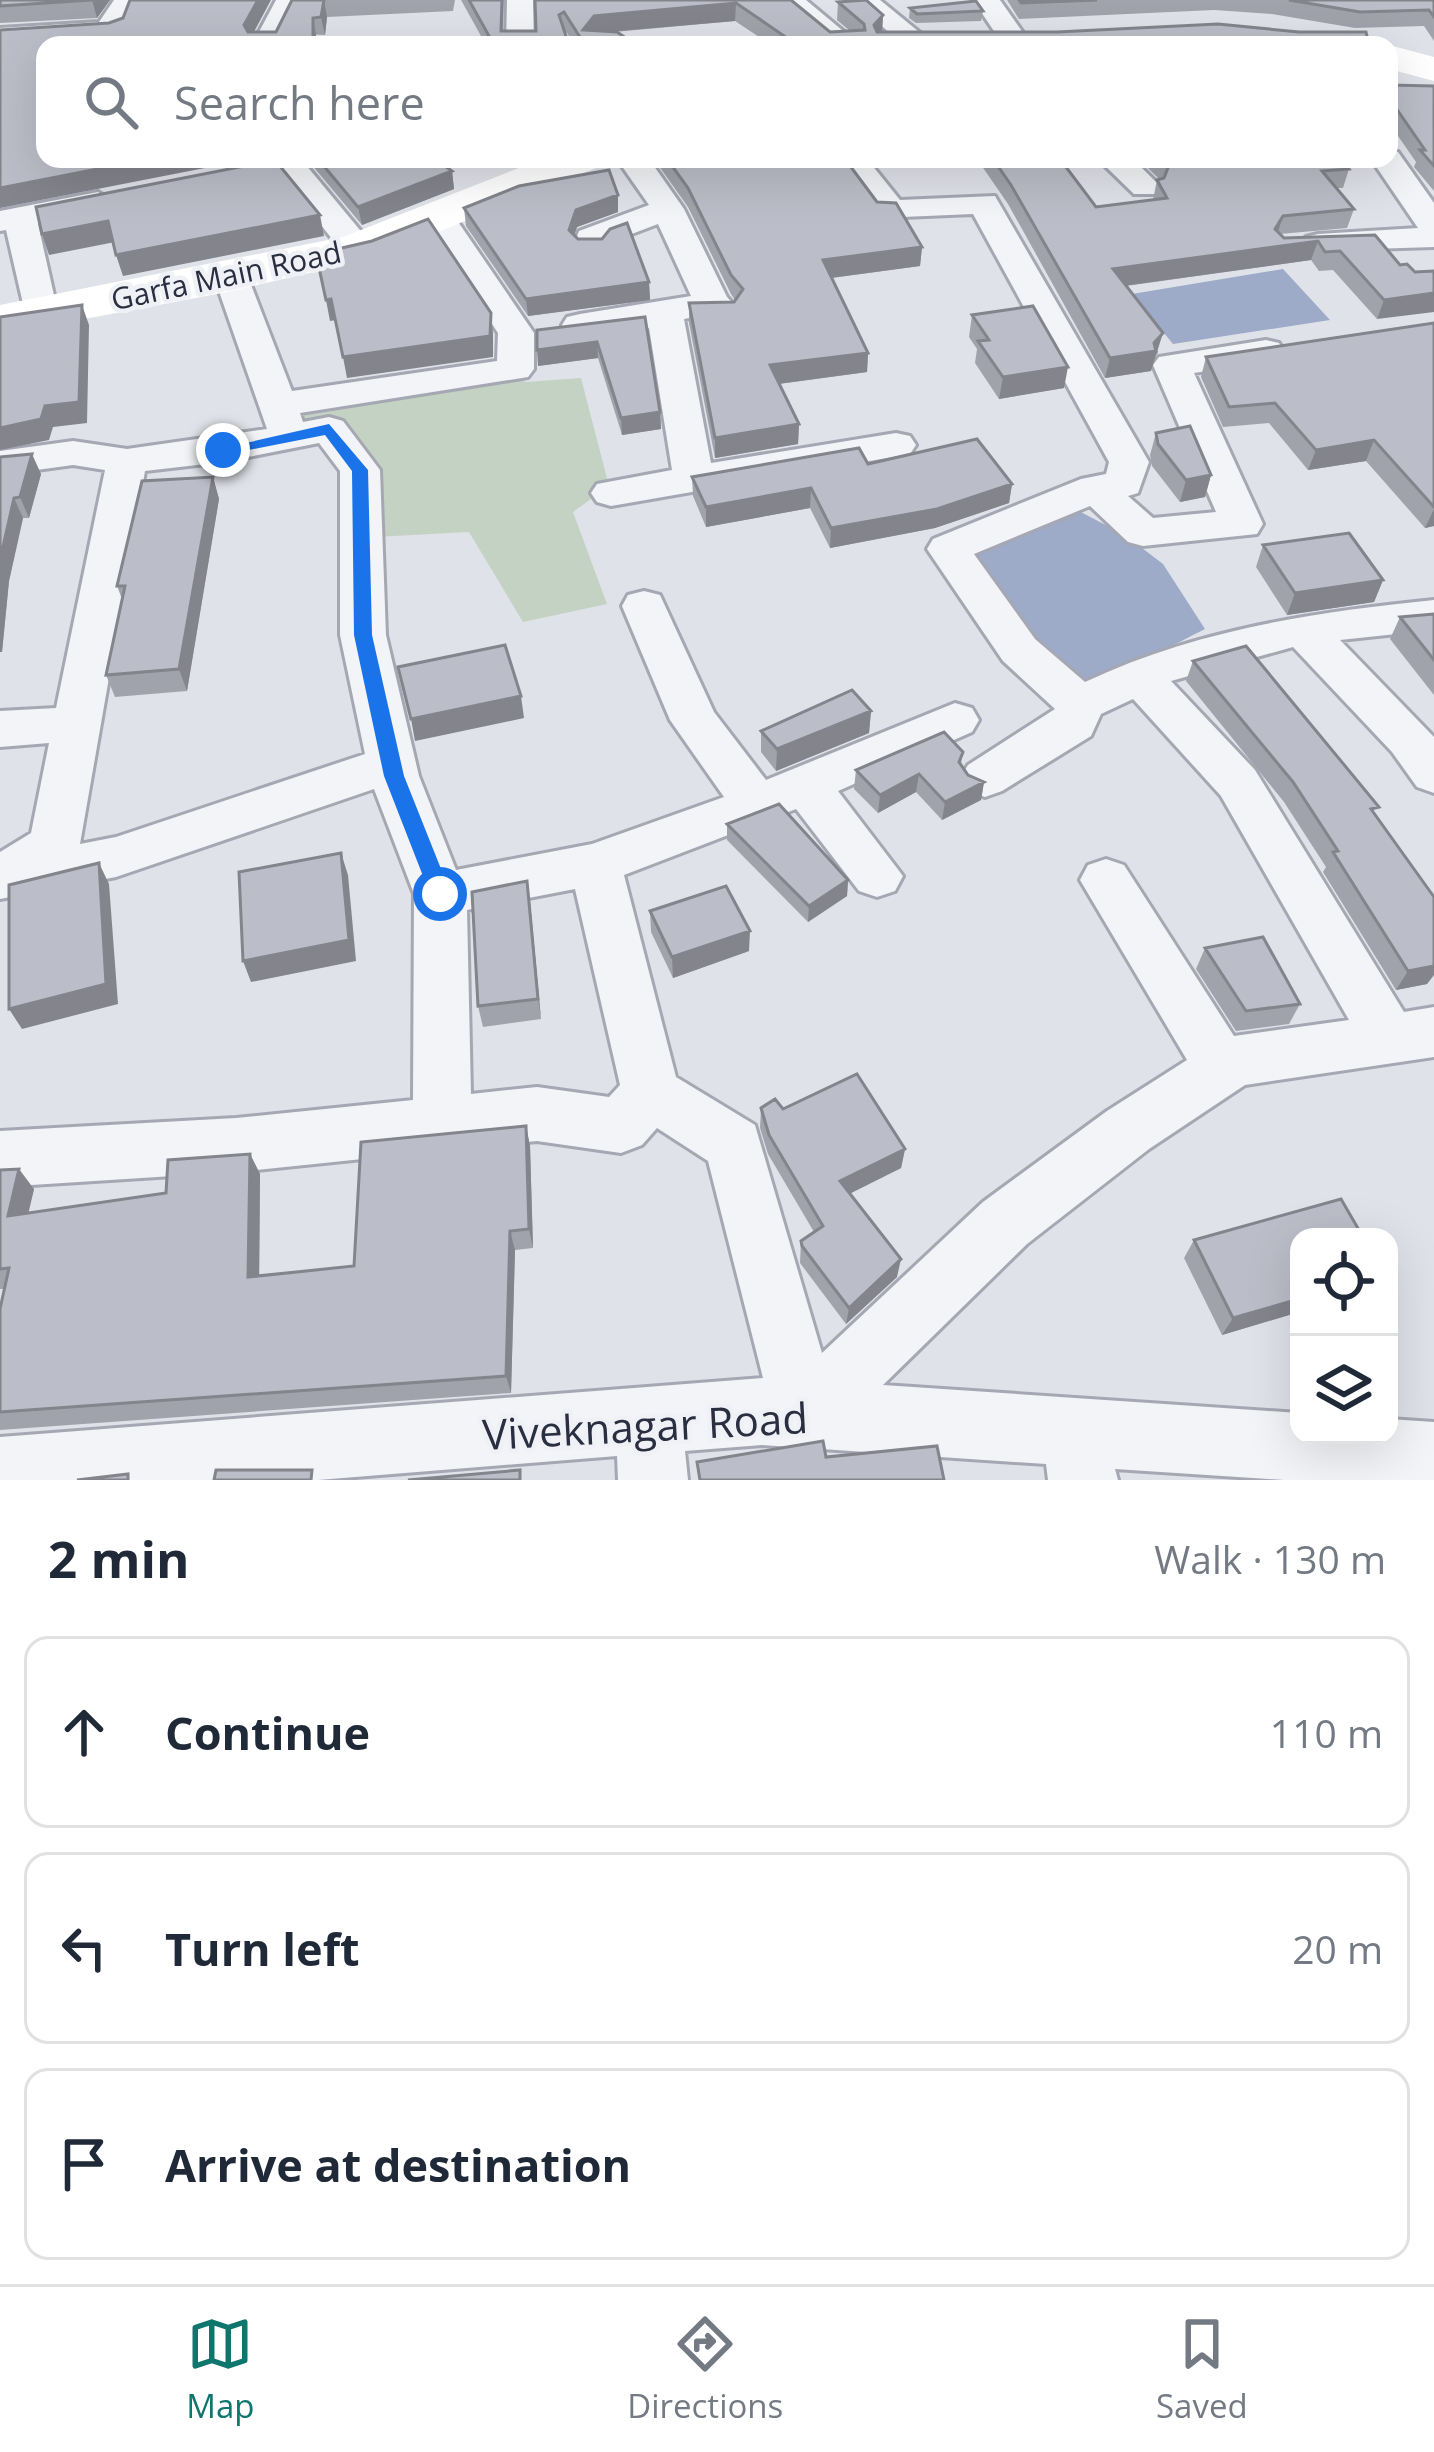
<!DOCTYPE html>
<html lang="en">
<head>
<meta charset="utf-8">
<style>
	:root { --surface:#fff; --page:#f2f2f3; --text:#1f2937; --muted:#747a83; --line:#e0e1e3; --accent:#0f766e }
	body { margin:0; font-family:"Open Sans",sans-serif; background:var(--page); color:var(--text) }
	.controls { position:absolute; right:36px; bottom:36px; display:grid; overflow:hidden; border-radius:24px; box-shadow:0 12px 48px #0002 }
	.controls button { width:108px; height:108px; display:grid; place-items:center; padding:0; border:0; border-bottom:3px solid var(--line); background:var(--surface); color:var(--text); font:60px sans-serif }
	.stop { position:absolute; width:36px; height:36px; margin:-27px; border:9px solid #1a73e8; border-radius:50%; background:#fff }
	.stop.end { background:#1a73e8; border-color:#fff; box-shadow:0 3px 12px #0008 }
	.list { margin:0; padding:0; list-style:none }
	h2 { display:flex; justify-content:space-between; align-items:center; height:156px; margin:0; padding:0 48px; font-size:51px }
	h2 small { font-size:39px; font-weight:400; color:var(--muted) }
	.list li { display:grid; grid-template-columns:78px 1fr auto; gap:36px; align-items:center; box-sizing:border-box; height:192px; margin:0 24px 24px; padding:0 24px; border:3px solid var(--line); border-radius:24px }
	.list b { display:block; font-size:45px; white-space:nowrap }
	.list em { font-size:39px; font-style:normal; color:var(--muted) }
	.icon { flex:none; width:66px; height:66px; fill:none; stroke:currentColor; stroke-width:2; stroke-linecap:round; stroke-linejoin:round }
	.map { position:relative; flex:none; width:1434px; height:1480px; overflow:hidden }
	.search { position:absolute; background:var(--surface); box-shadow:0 12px 48px #0002; left:36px; right:36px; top:36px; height:132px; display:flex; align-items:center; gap:30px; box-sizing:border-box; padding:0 42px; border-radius:24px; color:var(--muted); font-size:45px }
	.sheet { height:804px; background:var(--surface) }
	nav { display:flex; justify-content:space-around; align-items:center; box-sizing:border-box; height:168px; border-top:3px solid var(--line); background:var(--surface); font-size:33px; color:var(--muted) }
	nav a { display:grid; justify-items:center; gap:6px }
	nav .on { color:var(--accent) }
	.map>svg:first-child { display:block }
	.green { fill:#c3d2c2 }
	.water { fill:#9daac8 }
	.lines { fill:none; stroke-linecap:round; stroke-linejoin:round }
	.street-casing { stroke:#a5a8b3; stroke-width:6 }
	.street { fill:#f3f4f7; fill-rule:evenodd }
	.secondary { fill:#fff; fill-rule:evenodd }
	.wall { fill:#a1a3ac }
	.shaded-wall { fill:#83848c }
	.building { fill:#bbbdc8; stroke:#83848c; stroke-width:3 }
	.route { fill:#1a73e8 }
	.labels { text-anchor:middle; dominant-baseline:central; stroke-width:9; stroke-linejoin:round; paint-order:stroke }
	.far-street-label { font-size:30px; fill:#292e40; stroke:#f0f1f6 }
	.near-street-label { font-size:42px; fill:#292e40; stroke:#f0f1f6 }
</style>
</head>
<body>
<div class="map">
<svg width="1434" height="1480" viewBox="0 0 1434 1480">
	<rect width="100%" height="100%" fill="#e0e2e9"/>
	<path class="green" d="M 506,375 L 526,382 L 581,378 L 609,486 L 573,512 L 607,604 L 523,622 L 469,532 L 375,537 L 367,468 L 296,430 L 290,410 Z"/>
	<path class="water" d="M 1283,269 L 1330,320 L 1173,344 L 1132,294 Z
		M 1071,507 L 1125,535 L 1163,564 L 1205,629 C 1178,642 1119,676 1093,680 C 1035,688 987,583 964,542 Z"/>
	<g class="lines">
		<g class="street-casing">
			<path id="street" d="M 114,0 L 140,0 L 126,31 L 114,36 L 0,44 L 0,28 L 99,22 Z
				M 276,0 L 302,0 L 280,45 L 252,45 Z
				M 507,0 L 533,0 L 534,45 L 506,45 Z
				M 776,0 L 806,0 L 860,45 L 829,45 Z
				M 851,0 L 880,0 L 929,40 L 926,45 L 904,45 Z
				M 973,0 L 1000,0 L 1024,34 L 1020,40 L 1000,40 Z
				M 1389,150 L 1398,152 L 1434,203 L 1434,247 L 1306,251 L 1301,244 L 1306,237 L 1318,234 L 1418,228 L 1371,159 L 1389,159 Z
				M 268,159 L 301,159 L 369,241 L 374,248 L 369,255 L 345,255 Z
				M 617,159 L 649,159 L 684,209 L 727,297 L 738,309 L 733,317 C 715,321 702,315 684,319 L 711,463 L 896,433 L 910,436 L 916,445 L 910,454 L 611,506 L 597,502 L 591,493 L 597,484 L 672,470 L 649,328 L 580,336 L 567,333 L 562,325 L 567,317 L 580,314 L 691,296 L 658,224 L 608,243 L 603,252 L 579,252 L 574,245 L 579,231 L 649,205 Z
				M 835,159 L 867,159 L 900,200 L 995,196 L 1149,462 L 1138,493 L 1128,496 L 1153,518 L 1216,512 L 1153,365 L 1159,357 L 1266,340 L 1279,343 L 1284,351 L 1279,359 L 1194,373 L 1263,524 L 1257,534 L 1143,546 L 1128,542 L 1090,506 L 974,554 L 1035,639 L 1085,682 C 1195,630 1314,612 1434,600 L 1434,630 L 1340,640 L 1434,737 L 1434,793 L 1417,787 L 1392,752 L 1293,647 L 1171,681 L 1255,770 L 1404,1012 L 1434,1007 L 1434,1057 L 1245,1085 L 1149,1149 L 1027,1244 L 883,1385 L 1299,1413 L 1299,1435 L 1389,1435 L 1389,1419 L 1434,1422 L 1434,1480 L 1284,1480 L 1115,1469 L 1118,1480 L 1048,1480 L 1046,1464 L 762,1445 L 685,1451 L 688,1480 L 618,1480 L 617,1456 L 318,1480 L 0,1480 L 0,1437 L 763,1378 L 708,1161 L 657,1128 L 642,1145 L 621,1153 L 537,1141 L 236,1172 L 0,1187 L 0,1131 L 236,1118 L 413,1100 L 414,894 L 374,789 L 116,877 L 0,899 L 0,852 L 31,833 L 49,743 L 0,747 L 0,711 L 56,708 L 105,470 L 73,465 L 0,475 L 0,451 L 73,441 L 127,449 L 267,429 L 214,277 L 219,270 L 243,270 L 248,277 L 292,391 L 497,361 L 498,333 L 421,217 L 438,207 L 450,210 L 534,333 L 534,369 L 528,377 L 300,413 L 303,422 L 329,417 L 343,421 L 380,470 L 386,635 L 419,776 L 456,870 L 592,844 L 724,797 L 670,720 L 622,606 L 628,595 L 644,591 L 660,595 L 714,712 L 766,780 L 955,703 L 972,708 L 979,720 L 972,732 L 838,791 L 903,876 L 895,891 L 877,897 L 859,891 L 796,809 L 624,875 L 676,1077 L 755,1125 L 822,1353 L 983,1202 L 1107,1111 L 1187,1060 L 1080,880 L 1088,865 L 1106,859 L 1124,865 L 1234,1036 L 1349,1020 L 1221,796 L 1133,699 L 1101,714 L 1091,736 L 1002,791 L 985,797 L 968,791 L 960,778 L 968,765 L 1055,709 L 1003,661 L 927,549 L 933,539 L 1081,479 L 1106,474 L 1109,462 L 973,214 L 879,218 ZM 319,443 L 340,471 L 340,635 L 365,754 L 116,837 L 80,844 L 145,471 L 223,462 ZM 575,889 L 620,1085 L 609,1097 L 537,1087 L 471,1094 L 467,910 Z
				M 1098,159 L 1133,159 L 1161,187 L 1156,194 L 1134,194 Z
				M 98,192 L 114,202 L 110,209 L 38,224 L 58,313 L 53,321 L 27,321 L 6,230 L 0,231 L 0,211 Z"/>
		</g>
		<use href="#street" class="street"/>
		<path class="secondary" d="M 1389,45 L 1434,57 L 1434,81 L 1389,69 Z
			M 542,159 L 603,159 L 596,168 L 374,258 L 222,293 L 0,335 L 0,305 L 343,237 Z"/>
	</g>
	<path class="wall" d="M 0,0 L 110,0 L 97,18 L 0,23 Z
		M 292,0 L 455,0 L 453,11 L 327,17 L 325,35 L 254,32 L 276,32 Z
		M 461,0 L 504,0 L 503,31 L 536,31 L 535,0 L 791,0 L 830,32 L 850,31 L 837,20 L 838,2 L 883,15 L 882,32 L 1369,45 L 771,45 L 735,21 L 614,32 L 636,45 L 575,45 L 565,30 L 569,45 L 486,45 Z
		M 1007,0 L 1434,0 L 1434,41 L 1424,26 L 1355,28 L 1272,14 L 1214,10 L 1019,19 Z
		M 910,8 L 983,11 L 981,21 L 916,23 L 909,18 Z
		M 1389,85 L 1434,86 L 1434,191 L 1414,167 L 1416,162 L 1389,123 Z
		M 311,159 L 373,159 L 452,171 L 454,189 L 362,225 L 312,165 Z
		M 654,159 L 845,159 L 877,202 L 922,247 L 920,266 L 832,278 L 868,353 L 867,372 L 779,384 L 799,424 L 798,444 L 715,458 L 689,323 L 689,303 L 734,302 L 735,300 L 731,294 L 688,207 Z
		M 977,159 L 1060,159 L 1096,207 L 1153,200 L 1157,180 L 1159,179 L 1139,159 L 1341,159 L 1349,169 L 1343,188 L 1337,188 L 1354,209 L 1347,228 L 1280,234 L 1284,238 L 1375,235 L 1400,265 L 1377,319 L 1333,270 L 1319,271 L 1311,260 L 1126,286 L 1158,353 L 1154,357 L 1151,371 L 1105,378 L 1008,204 Z
		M 464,208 L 618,212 L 577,227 L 574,236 L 649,282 L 650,300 L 528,316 L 466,226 Z
		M 972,315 L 1064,388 L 999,399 L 975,363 L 977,349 L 969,337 Z
		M 645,317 L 660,412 L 661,429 L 622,435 L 598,358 L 538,366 Z
		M 1434,323 L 1434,526 L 1425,528 L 1366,461 L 1308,470 L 1269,423 L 1223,427 L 1201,377 L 1206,357 Z
		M 1156,433 L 1211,475 L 1205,497 L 1180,502 L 1152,466 L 1150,455 Z
		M 0,457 L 41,474 L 29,518 L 23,518 L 9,581 L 2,652 L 0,652 Z
		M 868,464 L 1012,484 L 1009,503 L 935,528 L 830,548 L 810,508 L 706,527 L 693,496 L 692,477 Z
		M 213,477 L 219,499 L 187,691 L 115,697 L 106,675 L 122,599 L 117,586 Z
		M 1263,545 L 1383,580 L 1374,602 L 1287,615 L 1256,567 Z
		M 1434,614 L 1434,695 L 1390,639 L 1400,617 Z
		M 1193,661 L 1375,815 L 1433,975 L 1427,984 L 1396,990 L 1323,872 L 1326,867 L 1284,802 L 1186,681 Z
		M 871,711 L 869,733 L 776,771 L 761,752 L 761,731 Z
		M 963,752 L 961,764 L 968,775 L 984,782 L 981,800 L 942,820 L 916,792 L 878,813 L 854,789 L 856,770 Z
		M 727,824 L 848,880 L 847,896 L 808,922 L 727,840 Z
		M 530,902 L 541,1019 L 483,1027 L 478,1006 Z
		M 650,911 L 749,951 L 673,978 L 651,932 Z
		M 1205,948 L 1300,1004 L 1289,1024 L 1236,1031 L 1196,969 Z
		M 761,1108 L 783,1109 L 905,1149 L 901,1168 L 849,1194 L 897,1277 L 846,1324 L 800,1263 L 801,1241 L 814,1232 L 768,1154 L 760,1128 Z
		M 526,1126 L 530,1146 L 533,1248 L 515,1250 L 511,1393 L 0,1430 L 0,1309 L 5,1289 L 0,1289 L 0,1170 L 34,1189 L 28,1213 L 166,1193 L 250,1154 L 260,1174 L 259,1276 L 354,1266 Z
		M 1299,1237 L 1299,1312 L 1222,1335 L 1184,1258 L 1194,1240 Z"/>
	<path class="shaded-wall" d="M 92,0 L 110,0 L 97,18 Z
		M 258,0 L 271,0 L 248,43 L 244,25 Z
		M 324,0 L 327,17 L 325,35 L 321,17 Z
		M 736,3 L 735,21 L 595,33 L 583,30 L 594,16 Z
		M 883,15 L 882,32 L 872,43 L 874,25 Z
		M 313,18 L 316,35 L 316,45 L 313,45 Z
		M 149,159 L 251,159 L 0,208 L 0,188 Z
		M 452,171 L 454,189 L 362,225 L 358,207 Z
		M 618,195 L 618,212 L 577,227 L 570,248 L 569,230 L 576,210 Z
		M 320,215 L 324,236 L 123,276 L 116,255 Z
		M 1283,216 L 1277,235 L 1270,247 L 1318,241 L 1311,260 L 1108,288 L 1113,269 L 1275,229 Z
		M 108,221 L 115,242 L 49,255 L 42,234 Z
		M 922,247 L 920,266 L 822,279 L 823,260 Z
		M 649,282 L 650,300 L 528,316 L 526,299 Z
		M 1434,293 L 1434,312 L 1377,319 L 1384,300 Z
		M 331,299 L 336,320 L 330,321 L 326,300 Z
		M 82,305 L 89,325 L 87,423 L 53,427 L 49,440 L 0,450 L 0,428 L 45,406 Z
		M 491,313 L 493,334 L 493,357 L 347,378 L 343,357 Z
		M 1163,333 L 1151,371 L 1105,378 L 1110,358 L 1154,343 Z
		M 597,342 L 598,358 L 538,366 L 537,350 Z
		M 868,353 L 867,372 L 770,385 L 770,365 Z
		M 1068,367 L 1064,388 L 999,399 L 1003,377 Z
		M 660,412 L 661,429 L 622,435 L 621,418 Z
		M 799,424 L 798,444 L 715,458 L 715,438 Z
		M 1374,440 L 1366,461 L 1308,470 L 1316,450 Z
		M 32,454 L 41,474 L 29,518 L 20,497 Z
		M 1211,475 L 1205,497 L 1180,502 L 1186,480 Z
		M 213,477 L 219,499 L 187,691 L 179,669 Z
		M 1012,484 L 1009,503 L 935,528 L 830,548 L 831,528 Z
		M 811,488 L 810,508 L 706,527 L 706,507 Z
		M 14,498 L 23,518 L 9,581 L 2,652 L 0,652 L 0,560 Z
		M 1434,509 L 1434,526 L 1425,528 Z
		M 1383,580 L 1374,602 L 1287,615 L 1295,593 Z
		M 521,696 L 524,718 L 415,741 L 411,719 Z
		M 871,711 L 869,733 L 776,771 L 777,749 Z
		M 919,774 L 916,792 L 878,813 L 880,795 Z
		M 984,782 L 981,800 L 942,820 L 945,802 Z
		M 341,853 L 348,875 L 356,961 L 251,982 L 243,961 Z
		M 99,863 L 109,884 L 118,1004 L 22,1029 L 9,1009 Z
		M 848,880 L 847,896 L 808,922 L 809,906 Z
		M 527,881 L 530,902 L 541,1019 L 538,999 Z
		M 750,931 L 749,951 L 673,978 L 672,957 Z
		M 1434,960 L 1434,975 L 1427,984 L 1396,990 L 1408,971 Z
		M 526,1126 L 530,1146 L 533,1248 L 529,1229 Z
		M 905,1149 L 901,1168 L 837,1200 L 840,1181 Z
		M 250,1154 L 260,1174 L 259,1296 L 248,1277 Z
		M 19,1169 L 34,1189 L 23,1236 L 8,1216 Z
		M 510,1231 L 515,1250 L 511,1393 L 506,1376 Z
		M 901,1259 L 897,1277 L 846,1324 L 849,1308 Z
		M 1299,1299 L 1299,1312 L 1222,1335 L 1233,1318 Z"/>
	<path class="building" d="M 0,0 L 92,0 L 0,6 Z
		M 130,0 L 258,0 L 244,25 L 248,32 L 276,32 L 292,0 L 324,0 L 321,17 L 313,18 L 313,45 L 45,45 L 45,159 L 149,159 L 0,188 L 0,30 L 109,23 L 123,18 Z
		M 469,0 L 502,0 L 501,31 L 536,31 L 535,0 L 791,0 L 830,32 L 865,30 L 864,24 L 838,2 L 866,0 L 883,15 L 874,25 L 877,32 L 1057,32 L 1218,24 L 1299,32 L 1366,32 L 1369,45 L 794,45 L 790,40 L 736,3 L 594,16 L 583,30 L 617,32 L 636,45 L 585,45 L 564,12 L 559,15 L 569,45 L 494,45 Z
		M 1019,0 L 1097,0 L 1021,3 Z
		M 1289,0 L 1434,0 L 1434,17 L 1429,10 L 1360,12 Z
		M 976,1 L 983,11 L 917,14 L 910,8 Z
		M 1389,85 L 1434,86 L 1434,166 L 1420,150 L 1425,150 L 1389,98 Z
		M 318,159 L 435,159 L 452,171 L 358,207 Z
		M 667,159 L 845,159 L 877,202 L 896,203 L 922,247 L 823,260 L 868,353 L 770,365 L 799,424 L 715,438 L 689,303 L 734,302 L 743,289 L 731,275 L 688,188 Z
		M 993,159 L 1060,159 L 1096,207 L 1167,198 L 1157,180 L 1164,178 L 1169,165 L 1162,159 L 1341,159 L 1349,169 L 1322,171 L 1354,209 L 1283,216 L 1275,229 L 1284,238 L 1375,235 L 1400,265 L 1407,264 L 1415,272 L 1434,271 L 1434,293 L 1384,300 L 1340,251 L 1325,252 L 1318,241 L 1113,269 L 1163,333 L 1154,343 L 1156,351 L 1110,358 L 1011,185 Z
		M 275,160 L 320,215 L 116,255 L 108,221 L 42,234 L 36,207 Z
		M 609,170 L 618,195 L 576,210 L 569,230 L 578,239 L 602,239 L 610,229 L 627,223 L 649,282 L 526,299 L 464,208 L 519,186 Z
		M 428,219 L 491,313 L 490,336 L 343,357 L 331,299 L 326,300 L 316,254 L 372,241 Z
		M 82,305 L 79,402 L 45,406 L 41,419 L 0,428 L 0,317 Z
		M 1033,306 L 1068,367 L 1003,377 L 978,341 L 989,340 L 972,315 Z
		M 645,317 L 660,412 L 621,418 L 597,342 L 537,350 L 537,330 Z
		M 1434,323 L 1434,507 L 1374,440 L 1316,450 L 1275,403 L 1229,407 L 1206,357 Z
		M 1190,426 L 1211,475 L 1186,480 L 1158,444 L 1156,433 Z
		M 977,439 L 1012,484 L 937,509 L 831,528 L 811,488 L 706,507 L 692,477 L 859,448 L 868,464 Z
		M 32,454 L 20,497 L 14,498 L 0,560 L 0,457 Z
		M 213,477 L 179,669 L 106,675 L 125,586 L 117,586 L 142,481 Z
		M 1349,533 L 1383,580 L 1295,593 L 1263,545 Z
		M 1434,614 L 1434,660 L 1400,617 Z
		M 505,645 L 521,696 L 411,719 L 398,667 Z
		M 1246,646 L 1379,807 L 1371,809 L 1434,897 L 1434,966 L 1408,971 L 1333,852 L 1338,851 L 1293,782 L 1193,661 Z
		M 852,690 L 871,711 L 777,749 L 761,731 Z
		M 944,732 L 963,752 L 959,762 L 968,775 L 984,782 L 945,802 L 919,774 L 880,795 L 856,770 Z
		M 779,804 L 848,880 L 809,906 L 727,824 Z
		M 341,853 L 349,940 L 243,961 L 239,872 Z
		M 99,863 L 106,984 L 9,1009 L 9,885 Z
		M 527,881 L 538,999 L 478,1006 L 472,892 Z
		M 726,886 L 750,931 L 672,957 L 650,911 Z
		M 1263,937 L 1300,1004 L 1246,1011 L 1205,948 Z
		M 857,1074 L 905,1149 L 840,1181 L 901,1259 L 849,1308 L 802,1246 L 801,1241 L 823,1226 L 769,1135 L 761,1108 L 775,1099 L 783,1109 Z
		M 526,1126 L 529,1229 L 510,1231 L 506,1376 L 0,1412 L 0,1309 L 9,1268 L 0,1269 L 0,1170 L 19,1169 L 8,1216 L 166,1193 L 168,1160 L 250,1154 L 248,1277 L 354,1266 L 361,1142 Z
		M 1341,1199 L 1363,1237 L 1299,1237 L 1299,1299 L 1233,1318 L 1194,1240 Z
		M 823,1441 L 826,1457 L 937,1446 L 944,1480 L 700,1480 L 697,1462 Z
		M 216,1470 L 312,1470 L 311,1480 L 214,1480 Z
		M 520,1470 L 520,1480 L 408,1480 Z
		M 128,1474 L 128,1480 L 77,1480 Z"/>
	<path class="route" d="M 329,424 L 368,470 L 372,635 L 404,776 L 451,894 L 440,902 L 430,894 L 384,776 L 354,635 L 352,471 L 325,435 L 223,455 L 215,450 Z"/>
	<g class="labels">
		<g class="far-street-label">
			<text transform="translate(226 275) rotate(-12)">Garfa Main Road</text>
		</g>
		<g class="near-street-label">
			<text transform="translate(645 1425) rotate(-3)">Viveknagar Road</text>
		</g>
	</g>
</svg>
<div class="controls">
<button><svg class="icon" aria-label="locate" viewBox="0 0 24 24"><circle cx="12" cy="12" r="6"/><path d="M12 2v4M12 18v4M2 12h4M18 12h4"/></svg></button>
<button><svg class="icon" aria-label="layers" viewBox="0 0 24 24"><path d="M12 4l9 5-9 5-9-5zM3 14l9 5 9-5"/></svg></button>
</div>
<div class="stop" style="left:440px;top:894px"></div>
<div class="stop end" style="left:223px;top:450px"></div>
<div class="search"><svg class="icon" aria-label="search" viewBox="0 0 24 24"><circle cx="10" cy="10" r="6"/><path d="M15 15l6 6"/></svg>Search here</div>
</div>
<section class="sheet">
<h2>2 min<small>Walk · 130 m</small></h2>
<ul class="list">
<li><svg class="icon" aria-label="ahead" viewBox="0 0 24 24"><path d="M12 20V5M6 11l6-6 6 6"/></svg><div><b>Continue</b></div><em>110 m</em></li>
<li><svg class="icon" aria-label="left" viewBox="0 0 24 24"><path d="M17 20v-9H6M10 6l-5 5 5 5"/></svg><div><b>Turn left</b></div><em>20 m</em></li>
<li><svg class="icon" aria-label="arrive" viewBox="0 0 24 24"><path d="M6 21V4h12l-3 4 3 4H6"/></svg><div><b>Arrive at destination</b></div></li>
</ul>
</section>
<nav>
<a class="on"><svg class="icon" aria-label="map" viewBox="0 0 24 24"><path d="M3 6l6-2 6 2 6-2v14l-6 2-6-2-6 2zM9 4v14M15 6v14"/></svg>Map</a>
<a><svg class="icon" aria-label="directions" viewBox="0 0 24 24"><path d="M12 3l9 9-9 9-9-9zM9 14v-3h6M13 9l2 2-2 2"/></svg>Directions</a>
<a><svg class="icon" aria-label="saved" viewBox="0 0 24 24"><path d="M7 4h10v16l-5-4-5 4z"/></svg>Saved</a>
</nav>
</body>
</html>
